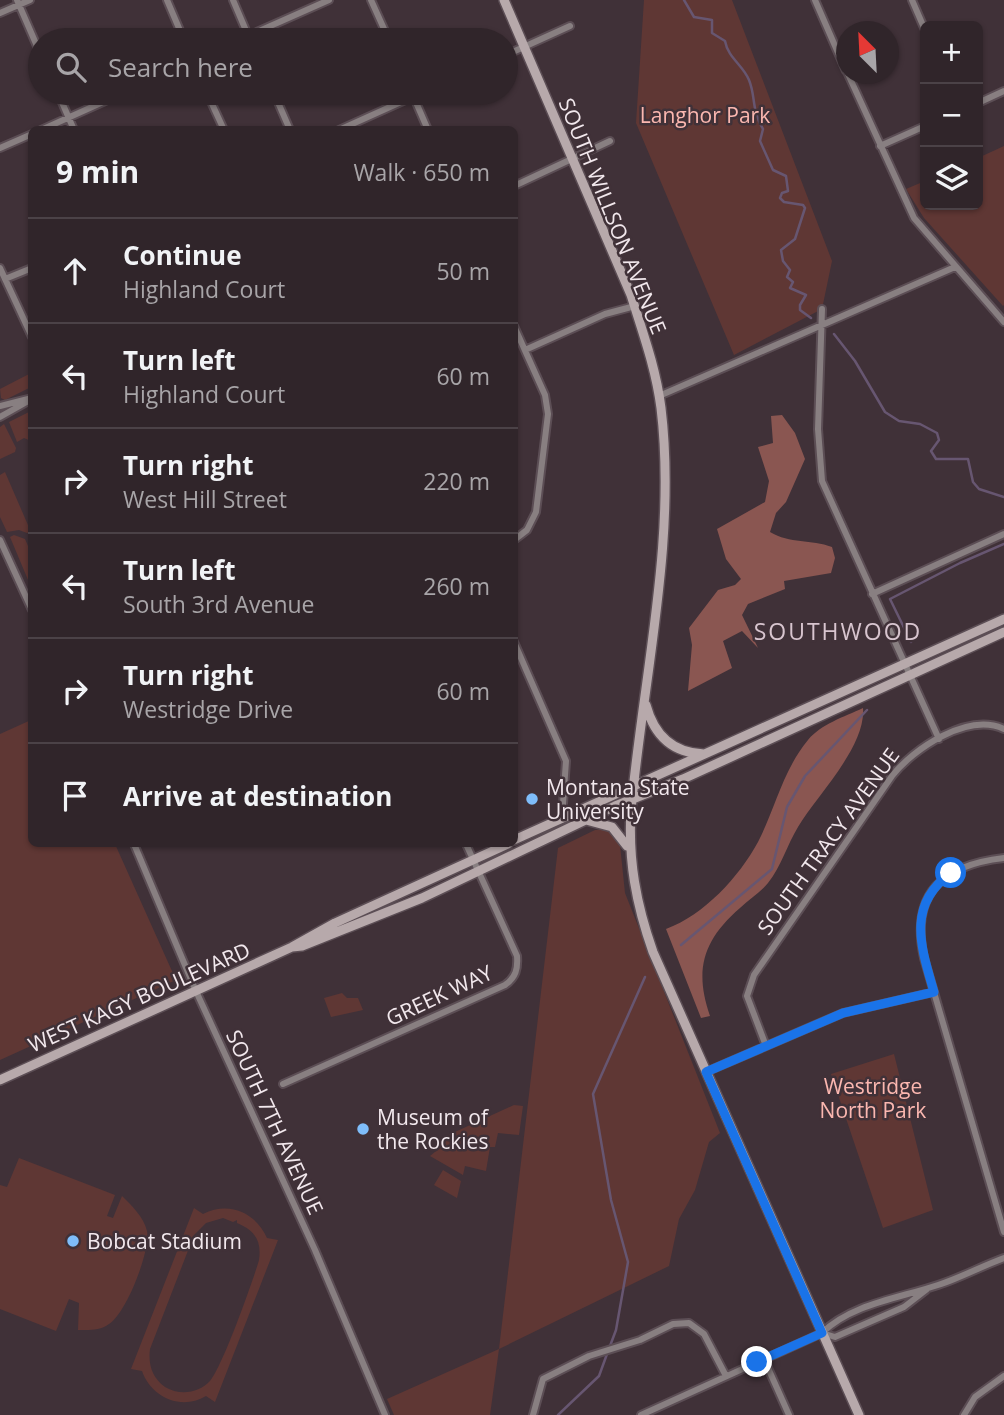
<!DOCTYPE html>
<html lang="en">
<head>
<meta charset="utf-8">
<style>
	:root { --surface:#30252a; --page:#3c3136; --text:#f1f3f6; --muted:#a8a5a8; --line:#4b4247 }
	body { margin:0; font-family:"Open Sans",sans-serif; background:var(--page); color:var(--text) }
	.controls { position:absolute; right:21px; top:21px; display:grid; overflow:hidden; border-radius:10px; box-shadow:0 2px 5px #0004 }
	.controls button { width:63px; height:63px; display:grid; place-items:center; padding:0; border:0; border-bottom:2px solid var(--line); background:var(--surface); color:var(--text); font:35px sans-serif }
	.compass { position:absolute; left:836px; top:21px; width:63px; height:63px; border-radius:50%; background:var(--surface); box-shadow:0 2px 5px #0004; rotate:336deg }
	.stop { position:absolute; width:21px; height:21px; margin:-16px; border:5px solid #1a73e8; border-radius:50%; background:#fff }
	.stop.end { background:#1a73e8; border-color:#fff; box-shadow:0 2px 7px #0008 }
	.list { margin:0; padding:0; list-style:none }
	h2 { display:flex; justify-content:space-between; align-items:center; height:91px; margin:0; padding:0 28px; font-size:30px }
	h2 small { font-size:23px; font-weight:400; color:var(--muted) }
	.list li { display:grid; grid-template-columns:46px 1fr auto; gap:21px; align-items:center; box-sizing:border-box; height:105px; padding:0 28px; border-top:2px solid var(--line) }
	.list b { display:block; font-size:26px; white-space:nowrap }
	.list p { margin:0; font-size:23px; white-space:nowrap; color:var(--muted) }
	.list em { font-size:23px; font-style:normal; color:var(--muted) }
	.icon { flex:none; width:38px; height:38px; fill:none; stroke:currentColor; stroke-width:2; stroke-linecap:round; stroke-linejoin:round }
	.map { position:relative; flex:none; width:1004px; height:1415px; overflow:hidden }
	.search { position:absolute; background:var(--surface); box-shadow:0 2px 5px #0004; left:28px; top:28px; width:490px; height:77px; display:flex; align-items:center; gap:18px; box-sizing:border-box; padding:0 24px; border-radius:38px; color:var(--muted); font-size:26px }
	.panel { position:absolute; background:var(--surface); box-shadow:0 2px 5px #0004; left:28px; top:126px; width:490px; height:721px; border-radius:10px }
	.map>svg:first-child { display:block }
	.green { fill:#5f3734; fill-rule:evenodd }
	.forest { fill:#8a5651 }
	.lines { fill:none; stroke-linecap:round; stroke-linejoin:round }
	.stream { stroke:#675671; stroke-width:2.5 }
	.street-casing { stroke:#5c4e55; stroke-width:10 }
	.secondary-casing { stroke:#5c4e55; stroke-width:12 }
	.street { stroke:#887f81; stroke-width:6 }
	.secondary { stroke:#b7a9ab; stroke-width:9 }
	.route { stroke:#1a73e8; stroke-width:9 }
	.poi-dot { fill:#7fbdfa; stroke:#403138; stroke-width:2.5 }
	.labels { text-anchor:middle; dominant-baseline:central; stroke-width:5; stroke-linejoin:round; paint-order:stroke }
	.park-label { font-size:21px; fill:#fbb7b0; stroke:#403138 }
	.street-label { font-size:21px; fill:#f2e8ed; stroke:#403138 }
	.poi-label { font-size:21px; fill:#f2e8ed; stroke:#403138; text-anchor:start }
	.neighbourhood-label { font-size:23px; letter-spacing:2px; fill:#d8c5cf; stroke:#403138 }
</style>
</head>
<body>
<div class="map">
<svg width="1004" height="1415" viewBox="0 0 1004 1415">
	<rect width="100%" height="100%" fill="#403138"/>
	<path class="green" d="M 644,0 L 732,0 L 832,261 L 822,309 L 734,355 L 636,123 Z
		M 1004,146 L 1004,305 L 1003,306 L 924,218 L 906,189 L 925,181 L 925,205 L 978,205 L 978,158 Z
		M 31,373 L 31,387 L 5,400 L 1,398 L 0,389 Z
		M 31,411 L 31,441 L 24,438 L 17,442 L 9,422 Z
		M 4,424 L 16,448 L 15,452 L 0,459 L 0,427 Z
		M 5,472 L 31,532 L 27,533 L 19,530 L 7,532 L 0,517 L 0,475 Z
		M 14,535 L 25,539 L 31,553 L 31,587 L 10,537 Z
		M 31,720 L 32,844 L 115,844 L 176,980 L 0,1060 L 0,734 Z
		M 609,829 L 617,835 L 620,845 L 625,893 L 720,1133 L 709,1142 L 695,1190 L 679,1219 L 669,1266 L 499,1349 L 490,1415 L 394,1415 L 387,1399 L 499,1349 L 558,848 L 595,830 Z
		M 342,993 L 347,998 L 358,998 L 363,1010 L 331,1017 L 324,998 Z
		M 894,1054 L 933,1210 L 883,1228 L 831,1074 Z
		M 514,1105 L 523,1106 L 519,1135 L 498,1133 L 495,1147 L 490,1147 L 486,1171 L 465,1166 L 463,1175 L 430,1156 L 441,1147 L 444,1137 Z
		M 19,1158 L 115,1195 L 107,1216 L 113,1218 L 122,1196 C 132,1206 143,1216 147,1231 C 151,1250 126,1314 109,1324 C 100,1331 89,1330 78,1330 L 79,1303 L 69,1299 L 56,1331 L 0,1309 L 0,1185 L 7,1187 Z
		M 443,1170 L 461,1181 L 457,1198 L 434,1185 Z
		M 194,1208 L 203,1214 C 229,1201 255,1212 267,1238 L 278,1240 L 215,1402 L 206,1396 C 181,1411 151,1397 142,1371 L 131,1369 ZM 223,1218 L 233,1222 L 237,1220 L 237,1223 C 254,1230 262,1240 259,1260 C 253,1281 222,1368 210,1381 C 199,1393 180,1396 165,1387 C 152,1378 148,1364 150,1349 L 194,1235 L 206,1223 Z"/>
	<path class="forest" d="M 782,415 L 795,433 L 805,459 L 786,502 L 776,513 L 770,532 C 790,544 811,539 832,547 L 835,558 L 831,573 L 784,581 L 785,589 L 748,604 L 742,615 L 758,648 L 742,631 L 723,641 L 732,668 L 688,691 L 692,645 L 689,628 L 718,590 L 735,585 L 741,579 L 726,559 L 717,529 L 765,502 L 769,481 L 758,447 L 773,443 L 771,416 Z
		M 863,708 C 866,747 817,795 798,827 C 787,845 781,867 768,883 C 760,893 749,899 740,908 C 703,940 694,970 710,1016 L 701,1018 L 666,929 C 704,915 739,877 758,842 C 775,809 783,770 808,740 C 821,724 844,717 863,708 Z"/>
	<g class="lines">
		<path class="stream" d="M 684,0 L 694,17 L 712,20 L 712,33 L 725,41 C 728,58 743,65 749,80 C 756,97 751,109 763,129 L 760,141 L 773,170 L 786,176 L 788,191 L 782,193 L 780,198 L 784,202 L 803,205 L 805,208 L 795,239 L 781,250 L 783,261 L 790,270 L 787,277 L 793,282 L 790,288 L 806,295 L 800,305 L 800,310 L 811,318
			M 834,334 L 855,361 L 885,412 L 899,421 L 920,424 L 937,433 L 939,440 L 931,451 L 936,459 L 968,459 L 973,482 L 979,489 L 1004,497
			M 911,642 L 890,599 L 960,563 L 1004,544
			M 681,945 L 772,869 L 787,807 L 805,776 L 867,710
			M 610,1346 L 616,1330 L 628,1262 L 611,1200 L 593,1094 L 645,977
			M 558,1415 L 599,1376 L 607,1354"/>
		<g class="street-casing">
			<path id="street" d="M 17,0 L 40,53
				M 167,0 L 184,40
				M 233,0 L 250,40
				M 371,0 L 389,40
				M 815,0 L 846,71
				M 912,0 L 925,30
				M 0,13 L 30,0
				M 239,40 L 329,0
				M 506,55 L 570,26
				M 848,74 L 914,218 L 1004,322
				M 58,93 L 74,130
				M 207,93 L 224,130
				M 274,93 L 290,130
				M 412,93 L 428,130
				M 978,103 L 1004,91
				M 41,130 L 123,93
				M 339,130 L 421,93
				M 880,146 L 925,126
				M 0,148 L 32,134
				M 514,186 L 610,141
				M 0,268 L 32,337
				M 5,279 L 32,268
				M 822,309 L 818,429 L 822,481 L 939,739
				M 514,326 L 545,395 L 548,414 L 536,512 L 527,530 L 514,540
				M 525,350 L 605,314 L 635,306
				M 659,396 L 955,267
				M 0,406 L 32,398
				M 0,417 L 32,399
				M 0,540 L 32,610
				M 872,594 L 1004,534
				M 514,642 L 566,761 L 562,818
				M 134,844 L 195,989 L 315,1250 L 385,1415
				M 1004,858 C 942,865 910,894 924,958 L 1004,1232
				M 766,1046 L 747,996 L 754,975 L 892,776 C 913,749 968,712 1004,729
				M 706,1072 L 843,1013 L 934,992
				M 283,1084 L 505,985 C 516,977 518,969 517,956 L 466,844
				M 822,1333 L 835,1337 L 904,1307 L 926,1290
				M 764,1359 L 789,1415
				M 533,1415 L 543,1379 L 589,1356 L 640,1340 L 673,1324 L 689,1323 L 704,1334 L 726,1376
				M 641,1415 L 822,1333 C 851,1304 900,1298 938,1285 C 960,1278 982,1266 1004,1258
				M 964,1415 L 975,1397 L 1004,1376"/>
		</g>
		<g class="secondary-casing">
			<path id="secondary" d="M 504,0 L 631,295 C 643,333 656,369 661,408 C 677,540 643,678 631,810 C 628,860 636,904 653,952 L 859,1415
				M 646,705 C 654,735 672,753 704,754
				M 586,820 L 612,827 L 627,846
				M 514,840 L 1004,619
				M 292,947 L 302,946 L 422,898 L 615,806 L 683,779 L 1004,632
				M 0,1080 L 292,947 L 335,923 L 508,844"/>
		</g>
		<use href="#street" class="street"/>
		<use href="#secondary" class="secondary"/>
	</g>
	<g class="lines">
		<path class="route" d="M 757,1362 L 822,1333 L 706,1072 L 843,1013 L 934,992 C 921,947 906,905 951,873"/>
	</g>
	<g class="poi-dot">
		<circle cx="532" cy="799" r="7"/>
		<circle cx="363" cy="1129" r="7"/>
		<circle cx="73" cy="1241" r="7"/>
	</g>
	<g class="labels">
		<g class="park-label">
			<text x="705" y="115">Langhor Park</text>
			<text x="873" y="1086">Westridge<tspan x="873" dy="24">North Park</tspan></text>
		</g>
		<g class="street-label">
			<text transform="translate(613 216) rotate(68)">SOUTH WILLSON AVENUE</text>
			<text transform="translate(828 841) rotate(-54)">SOUTH TRACY AVENUE</text>
			<text transform="translate(439 995) rotate(-25)">GREEK WAY</text>
			<text transform="translate(139 997) rotate(-24)">WEST KAGY BOULEVARD</text>
			<text transform="translate(275 1122) rotate(65)">SOUTH 7TH AVENUE</text>
		</g>
		<g class="poi-label">
			<text x="546" y="787">Montana State<tspan x="546" dy="24">University</tspan></text>
			<text x="377" y="1117">Museum of<tspan x="377" dy="24">the Rockies</tspan></text>
			<text x="87" y="1241">Bobcat Stadium</text>
		</g>
		<g class="neighbourhood-label">
			<text x="838" y="631">SOUTHWOOD</text>
		</g>
	</g>
</svg>
<div class="controls">
<button>+</button>
<button>−</button>
<button><svg class="icon" aria-label="layers" viewBox="0 0 24 24"><path d="M12 4l9 5-9 5-9-5zM3 14l9 5 9-5"/></svg></button>
</div>
<svg class="compass" viewBox="-18 -18 36 36"><path d="M0-13l5 13h-10z" fill="#e53935"/><path d="M0 13l5-13h-10z" fill="#a8a5a8"/></svg>
<div class="stop" style="left:951px;top:873px"></div>
<div class="stop end" style="left:757px;top:1362px"></div>
<div class="search"><svg class="icon" aria-label="search" viewBox="0 0 24 24"><circle cx="10" cy="10" r="6"/><path d="M15 15l6 6"/></svg>Search here</div>
<section class="panel">
<h2>9 min<small>Walk · 650 m</small></h2>
<ul class="list">
<li><svg class="icon" aria-label="ahead" viewBox="0 0 24 24"><path d="M12 20V5M6 11l6-6 6 6"/></svg><div><b>Continue</b><p>Highland Court</p></div><em>50 m</em></li>
<li><svg class="icon" aria-label="left" viewBox="0 0 24 24"><path d="M17 20v-9H6M10 6l-5 5 5 5"/></svg><div><b>Turn left</b><p>Highland Court</p></div><em>60 m</em></li>
<li><svg class="icon" aria-label="right" viewBox="0 0 24 24"><path d="M7 20v-9h11M14 6l5 5-5 5"/></svg><div><b>Turn right</b><p>West Hill Street</p></div><em>220 m</em></li>
<li><svg class="icon" aria-label="left" viewBox="0 0 24 24"><path d="M17 20v-9H6M10 6l-5 5 5 5"/></svg><div><b>Turn left</b><p>South 3rd Avenue</p></div><em>260 m</em></li>
<li><svg class="icon" aria-label="right" viewBox="0 0 24 24"><path d="M7 20v-9h11M14 6l5 5-5 5"/></svg><div><b>Turn right</b><p>Westridge Drive</p></div><em>60 m</em></li>
<li><svg class="icon" aria-label="arrive" viewBox="0 0 24 24"><path d="M6 21V4h12l-3 4 3 4H6"/></svg><div><b>Arrive at destination</b></div></li>
</ul>
</section>
</div>
</body>
</html>
